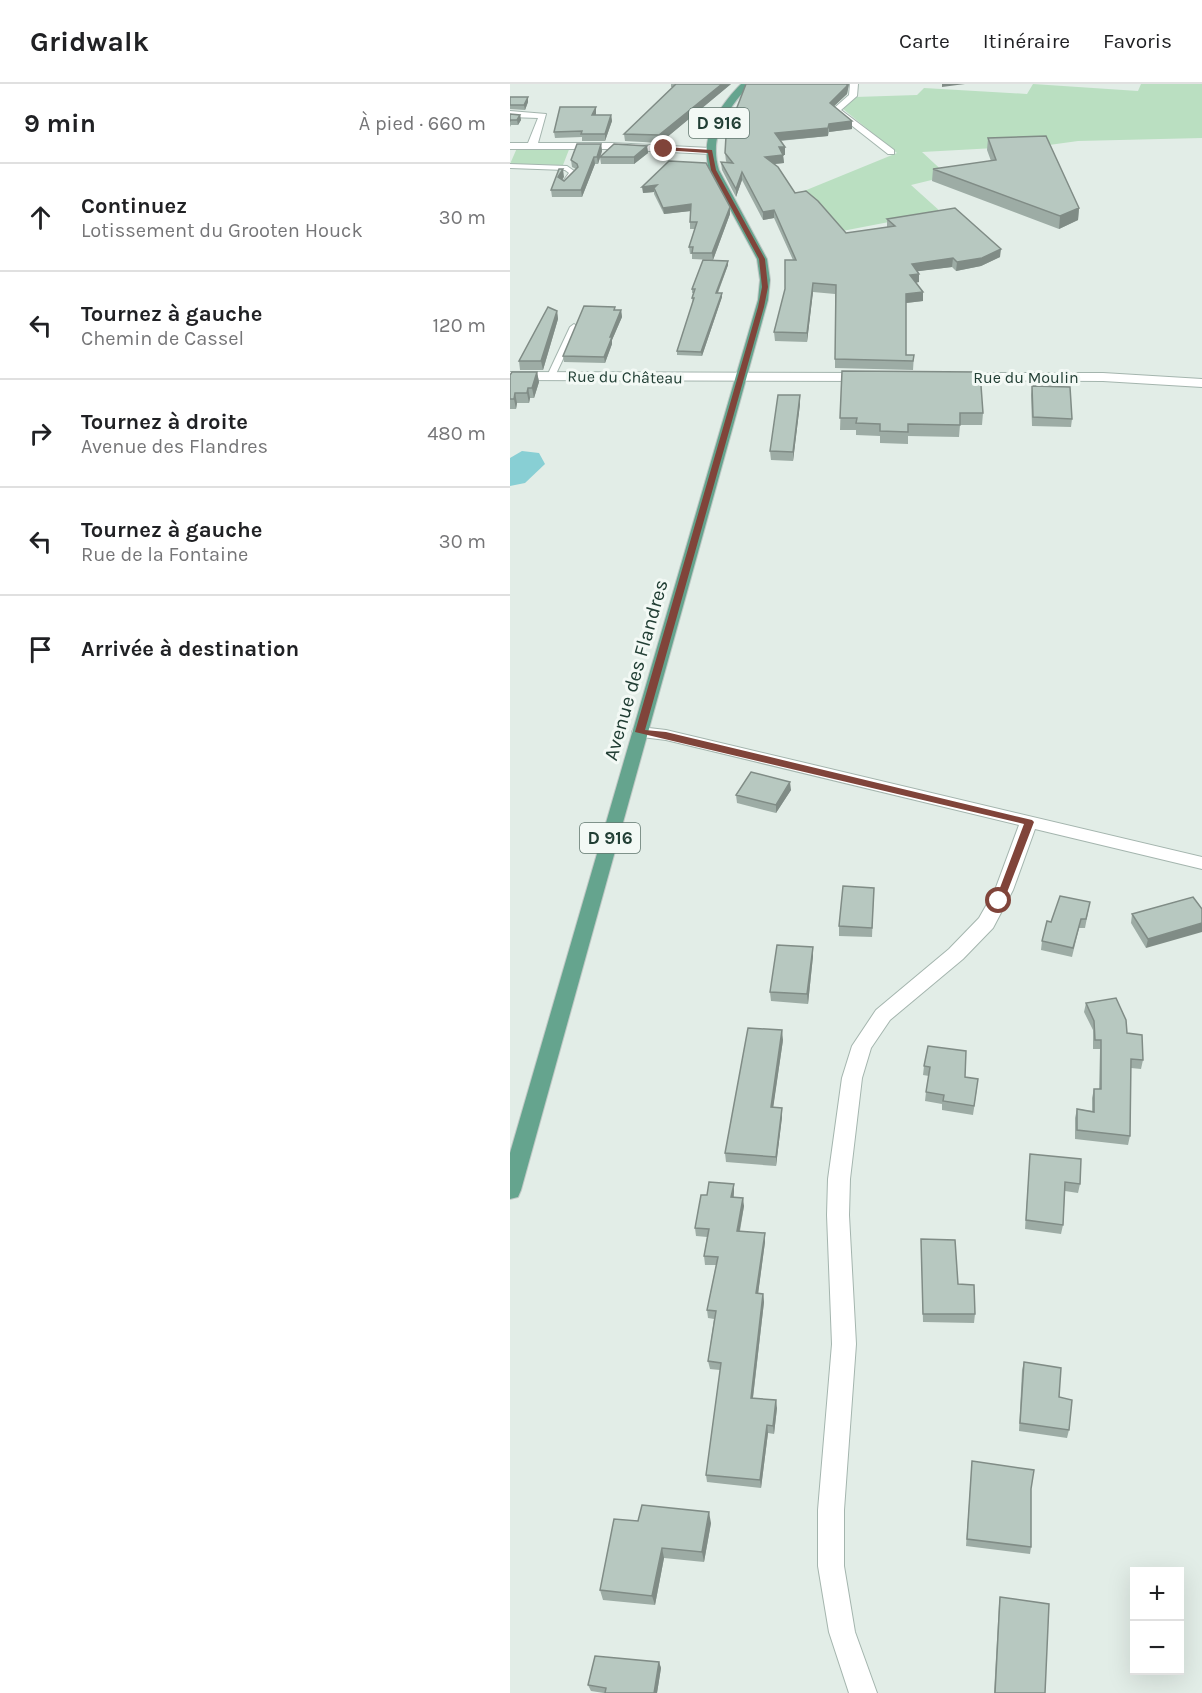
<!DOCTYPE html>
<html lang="fr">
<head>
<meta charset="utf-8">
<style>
	:root { --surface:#fff; --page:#f2f2f2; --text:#202124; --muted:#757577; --line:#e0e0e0 }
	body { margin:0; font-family:Karla,sans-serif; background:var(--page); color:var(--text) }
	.controls { position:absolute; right:18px; bottom:18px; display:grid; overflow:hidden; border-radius:0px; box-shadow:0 6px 24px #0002 }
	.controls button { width:54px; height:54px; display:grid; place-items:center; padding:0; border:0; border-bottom:2px solid var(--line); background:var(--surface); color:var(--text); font:30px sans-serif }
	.stop { position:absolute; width:18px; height:18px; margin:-14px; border:4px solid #80443a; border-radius:50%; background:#fff }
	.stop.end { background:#80443a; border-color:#fff; box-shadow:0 2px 6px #0008 }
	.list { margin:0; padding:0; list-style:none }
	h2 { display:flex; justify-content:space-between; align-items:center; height:78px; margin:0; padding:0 24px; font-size:26px }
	h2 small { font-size:20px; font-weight:400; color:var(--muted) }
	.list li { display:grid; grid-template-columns:39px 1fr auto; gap:18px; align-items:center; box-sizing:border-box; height:108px; padding:0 24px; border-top:2px solid var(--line) }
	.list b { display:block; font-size:22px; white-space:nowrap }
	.list p { margin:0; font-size:20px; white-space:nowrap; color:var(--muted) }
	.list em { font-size:20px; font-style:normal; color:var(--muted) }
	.icon { flex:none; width:33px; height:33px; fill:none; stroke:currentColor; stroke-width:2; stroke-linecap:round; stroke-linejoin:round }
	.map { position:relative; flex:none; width:692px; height:1609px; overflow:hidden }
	header { display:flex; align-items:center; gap:36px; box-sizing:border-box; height:84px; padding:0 30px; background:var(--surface); border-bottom:2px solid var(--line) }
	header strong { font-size:28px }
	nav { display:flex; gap:33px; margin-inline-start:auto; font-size:21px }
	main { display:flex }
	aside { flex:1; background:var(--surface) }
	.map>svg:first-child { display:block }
	.green { fill:#badfc1 }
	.water { fill:#88cfd4 }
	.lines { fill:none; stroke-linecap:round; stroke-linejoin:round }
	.service-casing { stroke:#a4b5ae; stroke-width:2 }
	.minor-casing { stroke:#a4b5ae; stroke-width:2 }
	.primary-casing { stroke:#c1c9c6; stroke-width:2 }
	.service { fill:#fff; fill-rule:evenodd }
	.minor { fill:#fff; fill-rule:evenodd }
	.primary { fill:#65a48e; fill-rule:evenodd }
	.wall { fill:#9daca5 }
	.shaded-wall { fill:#808c86 }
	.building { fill:#b7c8c0; stroke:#808c86; stroke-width:1.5 }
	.route { fill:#80443a }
	.labels { text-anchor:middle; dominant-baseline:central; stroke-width:6; stroke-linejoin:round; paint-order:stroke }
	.far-street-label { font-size:16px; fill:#213e34; stroke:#f3f9f5 }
	.shield { fill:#f3f9f5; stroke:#60766e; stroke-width:1.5 }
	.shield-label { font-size:18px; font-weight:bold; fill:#213e34 }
	.street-label { font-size:20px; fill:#213e34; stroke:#f3f9f5 }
</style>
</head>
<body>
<header>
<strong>Gridwalk</strong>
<nav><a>Carte</a><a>Itinéraire</a><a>Favoris</a></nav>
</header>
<main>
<aside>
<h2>9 min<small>À pied · 660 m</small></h2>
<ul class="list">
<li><svg class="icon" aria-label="ahead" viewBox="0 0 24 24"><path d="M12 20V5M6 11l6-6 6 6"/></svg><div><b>Continuez</b><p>Lotissement du Grooten Houck</p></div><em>30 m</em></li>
<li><svg class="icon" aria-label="left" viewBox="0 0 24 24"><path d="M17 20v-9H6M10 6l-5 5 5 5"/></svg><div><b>Tournez à gauche</b><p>Chemin de Cassel</p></div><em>120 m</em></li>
<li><svg class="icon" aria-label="right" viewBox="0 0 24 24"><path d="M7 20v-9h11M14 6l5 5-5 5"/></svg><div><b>Tournez à droite</b><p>Avenue des Flandres</p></div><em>480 m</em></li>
<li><svg class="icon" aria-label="left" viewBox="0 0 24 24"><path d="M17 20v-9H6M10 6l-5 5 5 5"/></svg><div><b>Tournez à gauche</b><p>Rue de la Fontaine</p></div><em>30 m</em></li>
<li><svg class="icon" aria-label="arrive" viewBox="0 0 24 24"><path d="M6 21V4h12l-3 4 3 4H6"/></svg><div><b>Arrivée à destination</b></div></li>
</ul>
</aside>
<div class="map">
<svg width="692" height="1609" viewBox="0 0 692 1609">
	<rect width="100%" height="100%" fill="#e2ede7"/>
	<path class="green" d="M 523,0 L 628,7 L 631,0 L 692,0 L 692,54 L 568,57 L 539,61 L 412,68 L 438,92 L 401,101 L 431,128 L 327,148 L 294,107 L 387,69 L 333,25 L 345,13 L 407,11 L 414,4 L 517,10 Z
		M 60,63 L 53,81 L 0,80 L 7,64 Z"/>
	<path class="water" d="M 12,367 L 29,369 L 35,380 L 15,399 L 0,402 L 0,374 Z"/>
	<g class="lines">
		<g class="service-casing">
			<path id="service" d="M 0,80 L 57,82 L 67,89 L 55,102 L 51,100 L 59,89 L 55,86 L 0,84 Z
				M 64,240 L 68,243 L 45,292 L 38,294 L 37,292 L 60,243 Z"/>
		</g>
		<g class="minor-casing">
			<path id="minor" d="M 340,0 L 348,0 L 347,12 L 331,26 L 384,66 L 384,70 L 378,70 L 322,26 L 339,11 Z
				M 0,27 L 36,30 L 28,59 L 101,59 L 200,64 L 205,67 L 200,70 L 101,65 L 0,65 L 0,59 L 18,59 L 28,34 L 0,33 Z
				M 0,288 L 355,289 L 361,293 L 355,297 L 0,296 Z
				M 446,289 L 593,289 L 692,295 L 692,303 L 593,297 L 442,296 L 442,290 Z
				M 130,643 L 156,646 L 692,773 L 692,785 L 525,745 L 503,806 L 483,844 L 453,875 L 380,936 L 361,964 L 352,994 L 340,1095 L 339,1131 L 346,1260 L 334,1426 L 334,1482 L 345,1548 L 367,1609 L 339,1609 L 319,1548 L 308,1482 L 308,1426 L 322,1260 L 317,1131 L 318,1095 L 332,994 L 342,962 L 366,926 L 439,865 L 469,834 L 485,806 L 509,741 L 156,656 L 124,652 L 122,648 L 124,644 Z"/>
		</g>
		<g class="primary-casing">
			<path id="primary" d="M 231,0 L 240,0 C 218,25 198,51 209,86 L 257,175 L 260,196 L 258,216 L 11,1106 L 8,1113 L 0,1115 L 0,1069 L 248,216 L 250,196 L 247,175 L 199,86 C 190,53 208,23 231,0 Z"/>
		</g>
		<use href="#service" class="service"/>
		<use href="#minor" class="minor"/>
		<use href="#primary" class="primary"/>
	</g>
	<path class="wall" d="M 161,0 L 221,0 L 150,59 L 115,57 L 114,50 L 163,3 L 161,3 Z
		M 236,0 L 339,0 L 337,10 L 324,22 L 342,45 L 319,48 L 318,52 L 270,57 L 275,71 L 273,71 L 274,79 L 264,80 L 285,109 L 336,149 L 377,143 L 377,135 L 490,173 L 471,182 L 446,187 L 442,183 L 408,187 L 409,198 L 406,199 L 413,217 L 396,219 L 396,271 L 404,271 L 403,286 L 325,284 L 325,210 L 303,208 L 297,258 L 265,257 L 264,248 L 283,176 L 264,134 L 253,136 L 232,96 L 226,113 L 212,86 L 211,78 L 217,79 L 216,77 L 215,69 Z
		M 0,13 L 18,18 L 15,26 L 0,25 Z
		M 0,30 L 10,31 L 11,36 L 8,41 L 1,41 L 0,43 Z
		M 86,30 L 86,31 L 101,31 L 102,37 L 95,57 L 72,57 L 72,53 L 45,54 L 44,48 Z
		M 478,54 L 569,124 L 568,136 L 549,145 L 422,97 L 423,85 L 481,77 L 477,66 Z
		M 91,60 L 92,67 L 88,80 L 85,80 L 72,113 L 42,113 L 41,106 L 54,93 L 52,95 L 54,97 L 66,85 L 62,83 L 61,76 Z
		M 137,62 L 138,69 L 124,80 L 91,80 L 90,73 Z
		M 159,77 L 220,130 L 203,176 L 182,175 L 182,170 L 180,170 L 179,163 L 185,145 L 180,145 L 180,127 L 154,130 L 144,110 L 144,108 L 133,109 Z
		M 218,177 L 218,181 L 208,209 L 212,213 L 192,272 L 167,271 L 167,267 L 183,218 L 182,214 L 183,209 L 182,209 L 182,205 Z
		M 106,226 L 111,226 L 112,233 L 102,256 L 102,260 L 95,279 L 54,278 L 53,272 Z
		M 47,227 L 48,235 L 33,286 L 10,286 L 9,277 Z
		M 332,287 L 473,329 L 472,341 L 450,341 L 449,353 L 398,352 L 398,360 L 370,359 L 370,352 L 346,351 L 346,346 L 330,346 Z
		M 27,288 L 29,298 L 24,314 L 20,314 L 19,319 L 7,319 L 6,325 L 0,325 L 0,291 Z
		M 522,302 L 562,335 L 561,343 L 522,342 L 521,311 Z
		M 290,311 L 290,320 L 283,377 L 261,376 L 260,367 Z
		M 281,706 L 266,729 L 227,719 L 226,711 Z
		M 364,804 L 362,853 L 329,852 L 329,842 Z
		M 683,813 L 636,864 L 621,839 L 622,830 Z
		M 580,818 L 575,844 L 569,844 L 562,873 L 531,866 L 532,857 L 541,838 Z
		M 303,863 L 303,872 L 298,920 L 261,917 L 260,908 Z
		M 576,919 L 617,949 L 633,976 L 631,985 L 621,984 L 620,1052 L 618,1061 L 565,1055 L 565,1034 L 567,1025 L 582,1027 L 582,1014 L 584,1005 L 589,1005 L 590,965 L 583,965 L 583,946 L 574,928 Z
		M 273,956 L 263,1023 L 272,1033 L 266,1082 L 216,1078 L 215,1069 Z
		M 418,962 L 467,1004 L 463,1031 L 432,1026 L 432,1020 L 415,1017 L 416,1008 L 419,992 L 413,991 L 414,982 Z
		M 520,1070 L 570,1100 L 568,1109 L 555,1107 L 553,1141 L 551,1150 L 515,1145 Z
		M 224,1108 L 224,1113 L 234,1122 L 230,1147 L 255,1158 L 248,1209 L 253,1210 L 254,1218 L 243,1314 L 267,1324 L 264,1350 L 258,1349 L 251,1404 L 197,1398 L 196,1391 L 210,1286 L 200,1285 L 198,1277 L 204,1235 L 198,1234 L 197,1226 L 206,1181 L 195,1181 L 194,1172 L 197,1153 L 186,1152 L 185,1144 L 197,1111 Z
		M 411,1155 L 448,1200 L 465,1230 L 464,1239 L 413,1238 Z
		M 514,1278 L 549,1313 L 559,1346 L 557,1354 L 509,1347 L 512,1286 Z
		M 462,1377 L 521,1405 L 521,1463 L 520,1470 L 456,1462 Z
		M 128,1437 L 201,1439 L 194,1478 L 154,1474 L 145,1521 L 93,1516 L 90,1506 Z
		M 490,1513 L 535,1609 L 484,1609 L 489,1520 Z
		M 149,1578 L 151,1584 L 147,1609 L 94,1609 L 81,1607 L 78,1601 Z"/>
	<path class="shaded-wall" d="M 212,0 L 221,0 L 150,59 L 149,51 Z
		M 337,0 L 339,0 L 337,10 L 320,26 L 320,19 Z
		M 432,0 L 455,0 L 432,3 Z
		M 18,13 L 18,18 L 15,26 L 14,21 Z
		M 86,23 L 86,30 L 83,38 L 82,31 Z
		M 10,31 L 11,36 L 8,41 L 7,36 Z
		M 101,31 L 102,37 L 95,57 L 95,50 Z
		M 342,37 L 342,45 L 319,48 L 319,40 Z
		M 318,44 L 318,52 L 265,57 L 265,49 Z
		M 91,60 L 92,67 L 88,80 L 87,73 Z
		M 137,62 L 138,69 L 124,80 L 124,73 Z
		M 269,63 L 275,63 L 275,71 L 269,71 Z
		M 273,71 L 274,79 L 255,81 L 255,73 Z
		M 84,73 L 85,80 L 72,113 L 71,106 Z
		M 53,85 L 54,93 L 49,101 L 48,93 Z
		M 232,88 L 232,96 L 226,113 L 226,105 Z
		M 147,101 L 144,104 L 144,108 L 133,109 L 132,103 Z
		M 181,120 L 181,127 L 154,130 L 153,124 Z
		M 220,123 L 220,130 L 203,176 L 202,169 Z
		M 569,124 L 568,136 L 549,145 L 550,132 Z
		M 264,126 L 264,134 L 253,136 L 253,128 Z
		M 491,165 L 490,173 L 471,182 L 446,187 L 447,178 Z
		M 443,174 L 442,183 L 402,188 L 402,180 Z
		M 218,177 L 218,181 L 206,213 L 206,209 Z
		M 409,190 L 409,198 L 400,199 L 400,191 Z
		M 303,199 L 303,208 L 297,258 L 297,249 Z
		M 413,208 L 413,217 L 396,219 L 396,210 Z
		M 212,209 L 212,213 L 192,272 L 191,268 Z
		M 111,226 L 112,233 L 102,256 L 102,260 L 95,279 L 94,273 L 100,253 Z
		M 47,227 L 48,235 L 33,286 L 31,277 Z
		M 27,288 L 29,298 L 24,314 L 22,304 Z
		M 18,304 L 20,314 L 19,319 L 17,309 Z
		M 5,309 L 7,319 L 6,325 L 4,315 Z
		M 290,311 L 290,320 L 283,377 L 283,368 Z
		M 280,698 L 281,706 L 266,729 L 266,721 Z
		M 692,839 L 692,848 L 636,864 L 638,855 Z
		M 303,863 L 303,872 L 298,920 L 297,910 Z
		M 272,946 L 273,956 L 262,1032 L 261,1023 Z
		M 272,1024 L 272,1033 L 266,1082 L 266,1073 Z
		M 224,1100 L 224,1108 L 222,1122 L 221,1113 Z
		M 233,1114 L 234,1122 L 228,1155 L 227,1147 Z
		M 255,1149 L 255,1158 L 247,1218 L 246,1209 Z
		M 253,1210 L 254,1218 L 242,1321 L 241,1314 Z
		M 266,1316 L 267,1324 L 264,1350 L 263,1342 Z
		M 257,1341 L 258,1349 L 251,1404 L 250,1396 Z
		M 199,1428 L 201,1439 L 194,1478 L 192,1468 Z
		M 152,1464 L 154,1474 L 145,1521 L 142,1512 Z
		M 149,1578 L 151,1584 L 147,1609 L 144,1609 Z"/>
	<path class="building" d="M 166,0 L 212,0 L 149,51 L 114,50 Z
		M 236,0 L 337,0 L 337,2 L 320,19 L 342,37 L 319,40 L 318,44 L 265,49 L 275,63 L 269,63 L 273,71 L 255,73 L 268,83 L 285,109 L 296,107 L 308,117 L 336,149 L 385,142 L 377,135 L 445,124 L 491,165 L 472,174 L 447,178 L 443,174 L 402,180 L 409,190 L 400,191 L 413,208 L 396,210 L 396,271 L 404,271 L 403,277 L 325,275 L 326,201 L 303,199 L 297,249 L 264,248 L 275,205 L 275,176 L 286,176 L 264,126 L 253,128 L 232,88 L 226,105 L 211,78 L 223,79 L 215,69 L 216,52 Z
		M 0,13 L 18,13 L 14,21 L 0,21 Z
		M 50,23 L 86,23 L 82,31 L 101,31 L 95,50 L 71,50 L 72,47 L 44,48 Z
		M 0,30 L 10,31 L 7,36 L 1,36 L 0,37 Z
		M 536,52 L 569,124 L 550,132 L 423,85 L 486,76 L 478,54 Z
		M 67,60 L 91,60 L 87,73 L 84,73 L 71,106 L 41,106 L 49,85 L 53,85 L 48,93 L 54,97 L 68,83 L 67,80 L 61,76 Z
		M 104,60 L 137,62 L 124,73 L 90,73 Z
		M 159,77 L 196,79 L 220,123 L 202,169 L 182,169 L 183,163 L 179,163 L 187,138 L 180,138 L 181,120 L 153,124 L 144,104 L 147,101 L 132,103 Z
		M 193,176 L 218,177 L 206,209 L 212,209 L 191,268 L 167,267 L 184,214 L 182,214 L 185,205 L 182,205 Z
		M 74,222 L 105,223 L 104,226 L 111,226 L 100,253 L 102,253 L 94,273 L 53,272 Z
		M 38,223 L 47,227 L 31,277 L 9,277 Z
		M 332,287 L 470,288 L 473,329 L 450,329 L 450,341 L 398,340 L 398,348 L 370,347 L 370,340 L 346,339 L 347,334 L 330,334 Z
		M 2,288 L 27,288 L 22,304 L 18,304 L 17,309 L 5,309 L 4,315 L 0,315 L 0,291 Z
		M 522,302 L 560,303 L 562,335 L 523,333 Z
		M 268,311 L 290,311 L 283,368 L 260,367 Z
		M 241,688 L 280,698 L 266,721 L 226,711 Z
		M 333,802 L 364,804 L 362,844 L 329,842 Z
		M 550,812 L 580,818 L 576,835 L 571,835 L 563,864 L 532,857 L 537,837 L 541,838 Z
		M 683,813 L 692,825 L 692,839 L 638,855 L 622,830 Z
		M 267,861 L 303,863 L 297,910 L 260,908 Z
		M 606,914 L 616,936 L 617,949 L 632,951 L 633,976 L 621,975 L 620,1052 L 567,1046 L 567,1025 L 584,1028 L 584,1005 L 591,1005 L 591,956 L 585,956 L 584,937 L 576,919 Z
		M 238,944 L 272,946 L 261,1023 L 272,1024 L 266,1073 L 215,1069 Z
		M 418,962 L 456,967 L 455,993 L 468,995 L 464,1022 L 433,1017 L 434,1011 L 416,1008 L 420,983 L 414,982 Z
		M 520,1070 L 571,1075 L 570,1100 L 555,1098 L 553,1141 L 516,1136 Z
		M 199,1098 L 224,1100 L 221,1113 L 233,1114 L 227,1147 L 255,1149 L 246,1209 L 253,1210 L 241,1314 L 266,1316 L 263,1342 L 257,1341 L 250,1396 L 196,1391 L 211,1279 L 198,1277 L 206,1227 L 197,1226 L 208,1173 L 194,1172 L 199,1145 L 185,1144 L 191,1111 L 197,1111 Z
		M 411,1155 L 445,1156 L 448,1200 L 464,1201 L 465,1230 L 413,1230 Z
		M 514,1278 L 551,1284 L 549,1313 L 562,1316 L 559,1346 L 510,1339 Z
		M 462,1377 L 524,1386 L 521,1405 L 521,1463 L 457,1455 Z
		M 132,1421 L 199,1428 L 192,1468 L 152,1464 L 142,1512 L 90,1506 L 104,1435 L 128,1437 Z
		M 490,1513 L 539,1520 L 535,1609 L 485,1609 Z
		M 85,1572 L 149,1578 L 144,1609 L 95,1609 L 96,1604 L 78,1601 Z"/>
	<path class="route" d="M 154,63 L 202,66 L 206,86 L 255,175 L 258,203 L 254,223 L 135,646 L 156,648 L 522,736 L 524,738 L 493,819 L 486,819 L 485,817 L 514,740 L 125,648 L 248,223 L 252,203 L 249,175 L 201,86 L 198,69 L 152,66 Z"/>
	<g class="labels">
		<g class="far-street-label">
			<text transform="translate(115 293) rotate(1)">Rue du Château</text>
			<text x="516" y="293">Rue du Moulin</text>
		</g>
		<g class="shield">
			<rect x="179" y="24" width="60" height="30" rx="4.5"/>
			<rect x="70" y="739" width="60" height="30" rx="4.5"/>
		</g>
		<g class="shield-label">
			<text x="209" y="39">D 916</text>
			<text x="100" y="754">D 916</text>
		</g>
		<g class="street-label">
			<text transform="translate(126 586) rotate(-74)">Avenue des Flandres</text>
		</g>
	</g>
</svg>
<div class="controls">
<button>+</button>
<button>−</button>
</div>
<div class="stop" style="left:489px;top:817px"></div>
<div class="stop end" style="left:154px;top:65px"></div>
</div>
</main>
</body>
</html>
